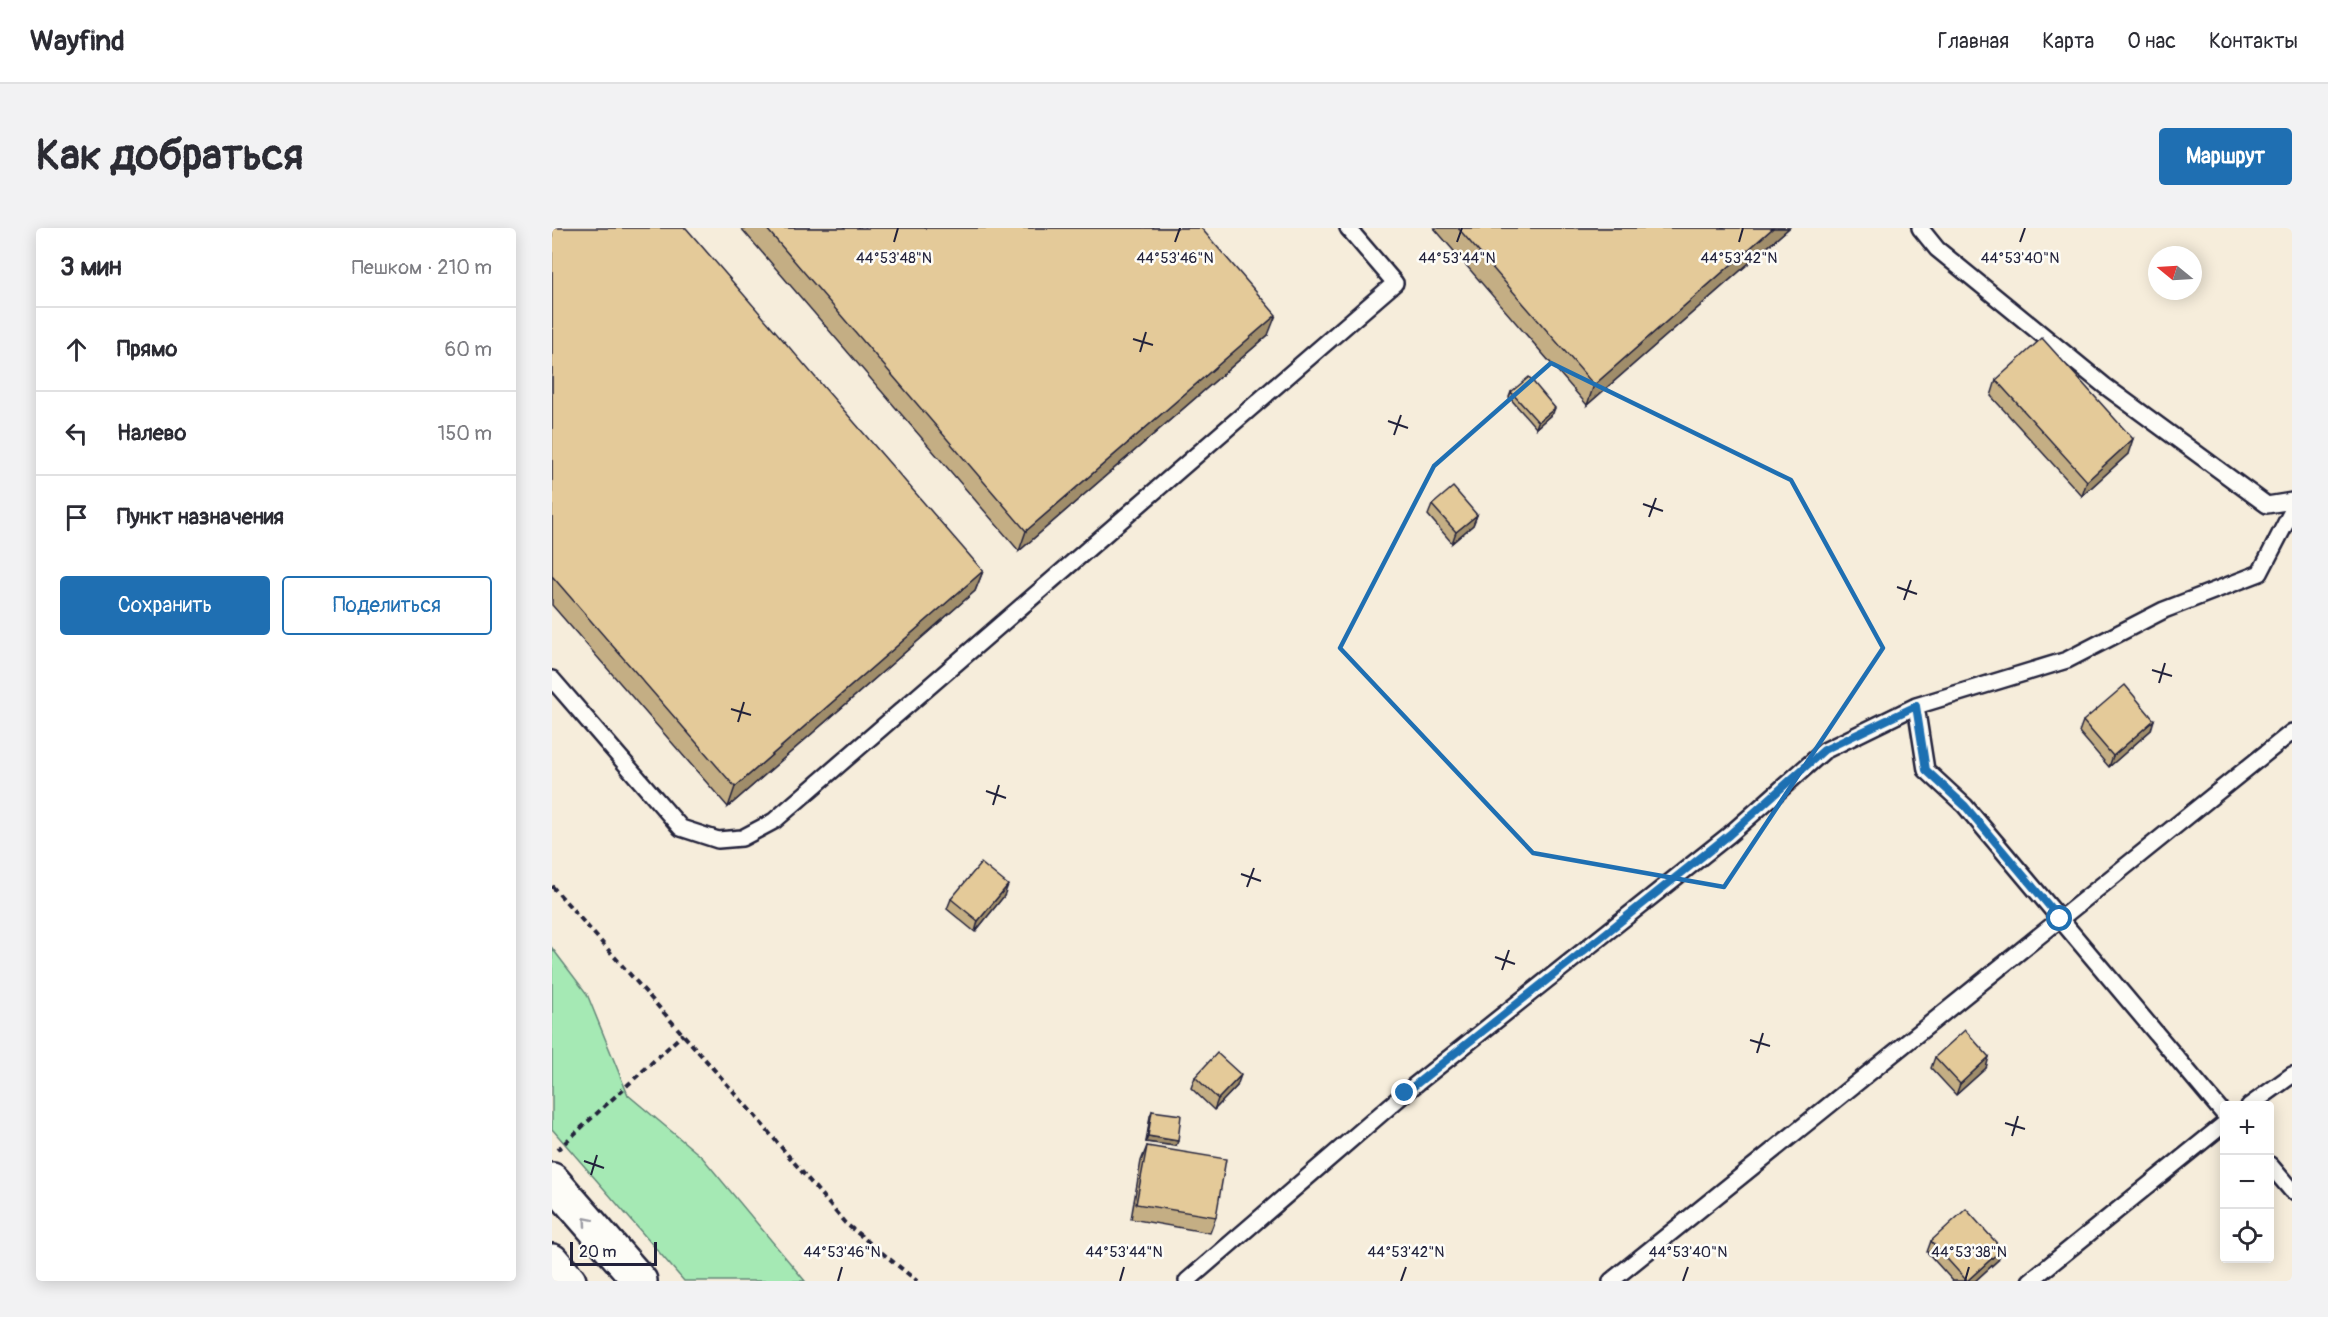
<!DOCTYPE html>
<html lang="ru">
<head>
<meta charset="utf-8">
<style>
	:root { --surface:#fff; --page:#f2f2f3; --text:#2b2b33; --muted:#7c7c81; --line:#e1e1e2; --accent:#1f6fb2 }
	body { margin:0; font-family:Pangolin,sans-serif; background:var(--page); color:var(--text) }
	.controls { position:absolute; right:18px; bottom:18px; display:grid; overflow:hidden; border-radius:6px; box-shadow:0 3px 15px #0003 }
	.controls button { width:54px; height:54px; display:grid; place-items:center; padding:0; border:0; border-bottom:2px solid var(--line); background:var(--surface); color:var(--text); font:30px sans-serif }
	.compass { position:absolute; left:1596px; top:18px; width:54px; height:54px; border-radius:50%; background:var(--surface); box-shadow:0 3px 15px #0003; rotate:288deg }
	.scale { position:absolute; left:18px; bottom:15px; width:87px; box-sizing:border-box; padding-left:6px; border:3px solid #22223b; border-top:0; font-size:16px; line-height:21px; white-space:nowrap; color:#22223b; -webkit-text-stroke:4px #fdfcf7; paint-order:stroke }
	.stop { position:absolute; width:18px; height:18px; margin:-14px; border:4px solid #1f6fb2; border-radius:50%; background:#fff }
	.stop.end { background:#1f6fb2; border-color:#fff; box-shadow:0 2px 6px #0008 }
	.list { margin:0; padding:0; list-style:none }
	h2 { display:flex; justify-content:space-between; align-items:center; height:78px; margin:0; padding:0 24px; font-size:26px }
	h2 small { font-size:20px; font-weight:400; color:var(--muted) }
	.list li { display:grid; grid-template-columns:39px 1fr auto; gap:18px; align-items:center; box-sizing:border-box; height:84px; padding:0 24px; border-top:2px solid var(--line) }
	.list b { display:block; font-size:22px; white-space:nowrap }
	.list em { font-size:20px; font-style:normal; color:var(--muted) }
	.actions { display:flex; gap:12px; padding:18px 24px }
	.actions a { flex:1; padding:14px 0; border:2px solid var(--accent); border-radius:6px; text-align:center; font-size:21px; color:var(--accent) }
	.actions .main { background:var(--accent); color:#fff }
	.icon { flex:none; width:33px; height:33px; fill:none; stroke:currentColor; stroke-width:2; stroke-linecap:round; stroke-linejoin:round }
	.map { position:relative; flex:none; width:1740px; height:1053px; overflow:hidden; border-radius:6px }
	header { display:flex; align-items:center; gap:36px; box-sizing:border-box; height:84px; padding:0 30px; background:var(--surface); border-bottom:2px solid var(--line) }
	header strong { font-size:28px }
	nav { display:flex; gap:33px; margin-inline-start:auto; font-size:21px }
	.intro { display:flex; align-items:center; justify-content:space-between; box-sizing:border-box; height:144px; padding:0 36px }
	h1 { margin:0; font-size:42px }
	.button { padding:15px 27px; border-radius:6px; background:var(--accent); color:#fff; font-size:21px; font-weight:700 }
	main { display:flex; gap:36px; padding:0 36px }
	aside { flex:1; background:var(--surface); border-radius:6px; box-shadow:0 3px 15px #0003 }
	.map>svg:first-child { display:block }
	.green { fill:#a5e9b4; stroke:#648678; stroke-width:1.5 }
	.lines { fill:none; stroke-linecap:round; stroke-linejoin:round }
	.lane-casing { stroke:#22223b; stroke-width:20 }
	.primary-casing { stroke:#22223b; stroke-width:38 }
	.path { stroke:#22223b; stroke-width:4; stroke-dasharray:6 4.5; stroke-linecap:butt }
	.lane { stroke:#fdfcf7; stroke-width:15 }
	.primary { stroke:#fdfcf7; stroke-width:33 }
	.wall { fill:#c4ae84; stroke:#22223b; stroke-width:1.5 }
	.shaded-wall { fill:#a08d6b; stroke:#22223b; stroke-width:1.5 }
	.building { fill:#e4ca99; stroke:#22223b; stroke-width:1.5 }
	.oneway { stroke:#9a9aa2 }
	.route { stroke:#1f6fb2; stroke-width:8 }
	.marked { fill:none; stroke:#1f6fb2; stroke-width:4.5; stroke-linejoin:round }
	.ticks { fill:none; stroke:#22223b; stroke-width:2 }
	.ticks-label { font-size:15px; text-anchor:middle; fill:#22223b; stroke:#fdfcf7; stroke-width:5; stroke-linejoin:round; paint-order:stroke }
</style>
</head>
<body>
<header>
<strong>Wayfind</strong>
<nav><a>Главная</a><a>Карта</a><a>О нас</a><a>Контакты</a></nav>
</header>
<div class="intro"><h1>Как добраться</h1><a class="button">Маршрут</a></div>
<main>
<aside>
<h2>3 мин<small>Пешком · 210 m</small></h2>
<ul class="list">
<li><svg class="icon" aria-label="ahead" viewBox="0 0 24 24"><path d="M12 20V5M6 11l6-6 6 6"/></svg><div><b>Прямо</b></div><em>60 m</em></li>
<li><svg class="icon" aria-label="left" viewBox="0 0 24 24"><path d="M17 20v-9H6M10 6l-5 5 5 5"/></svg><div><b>Налево</b></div><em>150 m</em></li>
<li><svg class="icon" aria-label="arrive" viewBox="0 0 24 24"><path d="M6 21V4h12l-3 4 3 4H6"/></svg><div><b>Пункт назначения</b></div></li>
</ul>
<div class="actions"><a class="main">Сохранить</a><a>Поделиться</a></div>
</aside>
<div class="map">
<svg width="1740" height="1053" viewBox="0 0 1740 1053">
	<rect width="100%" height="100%" fill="#f6eddb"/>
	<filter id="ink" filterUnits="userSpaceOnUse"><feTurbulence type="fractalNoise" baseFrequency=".0167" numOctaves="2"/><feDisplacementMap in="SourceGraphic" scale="12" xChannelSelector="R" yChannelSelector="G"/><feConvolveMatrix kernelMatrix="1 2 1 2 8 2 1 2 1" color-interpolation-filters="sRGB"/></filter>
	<g filter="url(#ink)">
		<path class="green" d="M 0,720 L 35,766 L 76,867 L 150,929 L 253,1053 L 132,1053 L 0,901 Z"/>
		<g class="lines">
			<g class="lane-casing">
				<path id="lane" d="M 1368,0 L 1385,21 L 1553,158 L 1715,277 L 1740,273
					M 0,451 L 129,600 L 166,612 L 190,610 L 222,593 L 843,55 L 796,0
					M 1364,478 L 1374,542 L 1413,578 L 1672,886
					M 1697,878 L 1740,847
					M 1718,937 L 1740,963
					M 635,1053 L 853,865 L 1177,607 L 1272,523 L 1364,478 L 1515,432 L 1612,382 L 1708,345 L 1740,283
					M 1059,1053 L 1740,504
					M 1478,1053 L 1672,896"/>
			</g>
			<g class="primary-casing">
				<path id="primary" d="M 0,952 L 88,1053
					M 0,1033 L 17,1053"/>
			</g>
			<path class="path" d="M 0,658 L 203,888 L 293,995 L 365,1053
				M 5,922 L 131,806"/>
			<use href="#lane" class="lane"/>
			<use href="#primary" class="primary"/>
		</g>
		<path class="wall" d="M 0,0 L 431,343 L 423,363 L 176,579 L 0,377 Z
			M 189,0 L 649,0 L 716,107 L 467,323 Z
			M 882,0 L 1237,0 L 1035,177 Z
			M 1444,152 L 1576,226 L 1530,268 L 1439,168 Z
			M 959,164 L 1001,185 L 984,200 L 957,169 Z
			M 880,277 L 925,287 L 921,297 L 900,315 L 876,287 Z
			M 1531,493 L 1599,502 L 1557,539 L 1527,504 Z
			M 452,668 L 423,704 L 395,681 L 399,671 Z
			M 1383,829 L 1434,840 L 1404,867 L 1379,840 Z
			M 643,849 L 685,858 L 662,882 L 639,860 Z
			M 600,883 L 624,918 L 594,914 L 598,888 Z
			M 595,918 L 664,989 L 658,1005 L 579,991 L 589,933 Z
			M 1379,1013 L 1446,1032 L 1423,1053 L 1401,1053 L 1375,1024 Z"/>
		<path class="shaded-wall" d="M 1221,0 L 1237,0 L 1035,177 L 1042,157 Z
			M 724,87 L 716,107 L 467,323 L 474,303 Z
			M 1003,180 L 1001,185 L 984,200 L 986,194 Z
			M 1581,211 L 1576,226 L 1530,268 L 1535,253 Z
			M 925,287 L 921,297 L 900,315 L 904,304 Z
			M 431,343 L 423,363 L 176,579 L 183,559 Z
			M 1602,492 L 1599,502 L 1557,539 L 1561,528 Z
			M 456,657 L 452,668 L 423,704 L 426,693 Z
			M 1437,829 L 1434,840 L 1404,867 L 1408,856 Z
			M 689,847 L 685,858 L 662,882 L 666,871 Z
			M 596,908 L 626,913 L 624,918 L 594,914 Z
			M 1450,1021 L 1446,1032 L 1423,1053 L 1415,1053 Z"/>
		<path class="building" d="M 0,0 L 134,0 L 431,343 L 183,559 L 0,348 Z
			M 214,0 L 649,0 L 724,87 L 474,303 Z
			M 906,0 L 1221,0 L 1042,157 Z
			M 1490,110 L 1581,211 L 1535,253 L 1444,152 Z
			M 977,149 L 1003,180 L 986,194 L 959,164 Z
			M 901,259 L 925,287 L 904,304 L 880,277 Z
			M 1573,457 L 1602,492 L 1561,528 L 1531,493 Z
			M 429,635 L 456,657 L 426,693 L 399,671 Z
			M 1413,802 L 1437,829 L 1408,856 L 1383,829 Z
			M 665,825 L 689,847 L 666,871 L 643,849 Z
			M 600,883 L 629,887 L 626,913 L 596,908 Z
			M 595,918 L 674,931 L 664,989 L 584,976 Z
			M 1414,981 L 1450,1021 L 1415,1053 L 1379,1013 Z"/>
		<defs><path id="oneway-chevron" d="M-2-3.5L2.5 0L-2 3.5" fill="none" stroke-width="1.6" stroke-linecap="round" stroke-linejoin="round" transform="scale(1.5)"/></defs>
		<use class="oneway" href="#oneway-chevron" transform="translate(35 993) rotate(-131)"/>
	</g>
	<g class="lines" filter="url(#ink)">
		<path class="route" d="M 853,865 L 1177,607 L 1272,522 L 1364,478 L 1374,542 L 1413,578 L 1508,691"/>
	</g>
	<path class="marked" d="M 999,135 L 1239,252 L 1331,420 L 1172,659 L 981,625 L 788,420 L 882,238 Z"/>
	<path class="ticks" d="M 342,14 L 346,0M 623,14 L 628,0M 905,14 L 910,0M 1187,14 L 1191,0M 1468,14 L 1473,0M 581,111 L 601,117M 588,124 L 594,104M 836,193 L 856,200M 842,207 L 849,187M 1091,276 L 1111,283M 1097,289 L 1104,270M 1345,359 L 1365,366M 1352,372 L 1359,352M 1600,442 L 1620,448M 1607,455 L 1613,435M 179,481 L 199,487M 186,494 L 192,474M 434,563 L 454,570M 441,577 L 447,557M 689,646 L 709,653M 695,659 L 702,640M 943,729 L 963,736M 950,742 L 957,722M 1198,812 L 1218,818M 1205,825 L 1211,805M 1453,895 L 1473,901M 1460,908 L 1466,888M 32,933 L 52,940M 39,947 L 45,927M 286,1053 L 290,1039M 568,1053 L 572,1039M 849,1053 L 854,1039M 1131,1053 L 1136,1039M 1413,1053 L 1417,1039"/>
	<g class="ticks-label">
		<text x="342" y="35">44°53'48"N</text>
		<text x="623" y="35">44°53'46"N</text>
		<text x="905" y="35">44°53'44"N</text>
		<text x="1187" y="35">44°53'42"N</text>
		<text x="1468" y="35">44°53'40"N</text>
		<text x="290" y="1029">44°53'46"N</text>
		<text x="572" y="1029">44°53'44"N</text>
		<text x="854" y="1029">44°53'42"N</text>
		<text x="1136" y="1029">44°53'40"N</text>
		<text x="1417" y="1029">44°53'38"N</text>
	</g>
</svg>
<div class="controls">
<button>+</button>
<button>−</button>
<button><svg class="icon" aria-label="locate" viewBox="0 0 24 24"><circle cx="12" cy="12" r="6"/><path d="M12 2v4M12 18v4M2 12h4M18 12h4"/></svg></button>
</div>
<svg class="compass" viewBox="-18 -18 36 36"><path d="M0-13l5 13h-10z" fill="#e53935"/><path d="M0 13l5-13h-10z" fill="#7c7c81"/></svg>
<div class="scale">20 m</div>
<div class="stop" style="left:1508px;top:691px"></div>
<div class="stop end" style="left:853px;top:865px"></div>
</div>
</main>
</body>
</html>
